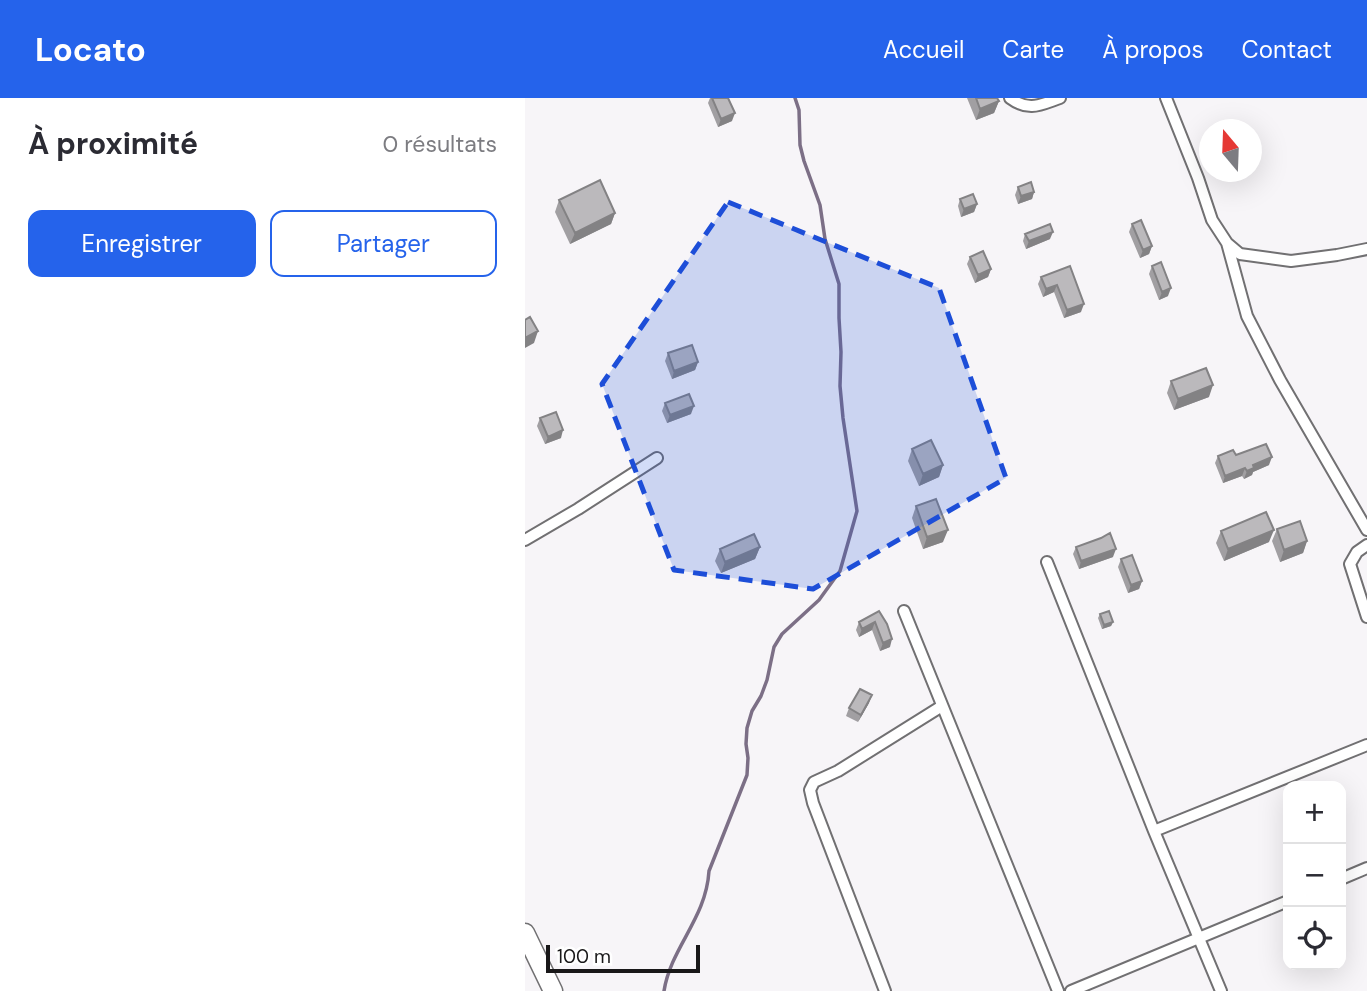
<!DOCTYPE html>
<html lang="fr">
<head>
<meta charset="utf-8">
<style>
	:root { --surface:#fff; --page:#f2f2f3; --text:#2b2b33; --muted:#7c7c81; --line:#e1e1e2; --accent:#2563eb }
	body { margin:0; font-family:"DM Sans",sans-serif; background:var(--page); color:var(--text) }
	.controls { position:absolute; right:21px; bottom:21px; display:grid; overflow:hidden; border-radius:14px; box-shadow:0 7px 28px #0002 }
	.controls button { width:63px; height:63px; display:grid; place-items:center; padding:0; border:0; border-bottom:2px solid var(--line); background:var(--surface); color:var(--text); font:35px sans-serif }
	.compass { position:absolute; left:674px; top:21px; width:63px; height:63px; border-radius:50%; background:var(--surface); box-shadow:0 7px 28px #0002; rotate:341deg }
	.scale { position:absolute; left:21px; bottom:18px; width:154px; box-sizing:border-box; padding-left:7px; border:4px solid #191819; border-top:0; font-size:19px; line-height:24px; white-space:nowrap; color:#191819; -webkit-text-stroke:5px #fff; paint-order:stroke }
	.list { margin:0; padding:0; list-style:none }
	h2 { display:flex; justify-content:space-between; align-items:center; height:91px; margin:0; padding:0 28px; font-size:30px }
	h2 small { font-size:23px; font-weight:400; color:var(--muted) }
	.actions { display:flex; gap:14px; padding:21px 28px }
	.actions a { flex:1; padding:16px 0; border:2px solid var(--accent); border-radius:14px; text-align:center; font-size:24px; color:var(--accent) }
	.actions .main { background:var(--accent); color:#fff }
	.icon { flex:none; width:38px; height:38px; fill:none; stroke:currentColor; stroke-width:2; stroke-linecap:round; stroke-linejoin:round }
	.map { position:relative; flex:none; width:842px; height:893px; overflow:hidden }
	header { display:flex; align-items:center; gap:42px; box-sizing:border-box; height:98px; padding:0 35px; background:var(--accent); color:#fff }
	header strong { font-size:33px }
	nav { display:flex; gap:38px; margin-inline-start:auto; font-size:24px }
	main { display:flex }
	aside { flex:1; background:var(--surface) }
	.map>svg:first-child { display:block }
	.lines { fill:none; stroke-linecap:round; stroke-linejoin:round }
	.stream { stroke:#7c6f86; stroke-width:3.5 }
	.minor-casing { stroke:#717072; stroke-width:14 }
	.primary-casing { stroke:#717072; stroke-width:21 }
	.minor { stroke:#fff; stroke-width:10 }
	.primary { stroke:#fff; stroke-width:18 }
	.wall { fill:#a19fa2 }
	.shaded-wall { fill:#838284 }
	.building { fill:#bbb9bc; stroke:#838284; stroke-width:2 }
	.marked { fill:#1d4ed8; fill-opacity:0.2; stroke:#1d4ed8; stroke-width:5; stroke-dasharray:14 9; stroke-linejoin:round }
</style>
</head>
<body>
<header>
<strong>Locato</strong>
<nav><a>Accueil</a><a>Carte</a><a>À propos</a><a>Contact</a></nav>
</header>
<main>
<aside>
<h2>À proximité<small>0 résultats</small></h2>
<ul class="list">
</ul>
<div class="actions"><a class="main">Enregistrer</a><a>Partager</a></div>
</aside>
<div class="map">
<svg width="842" height="893" viewBox="0 0 842 893">
	<rect width="100%" height="100%" fill="#f7f5f8"/>
	<g class="lines">
		<path class="stream" d="M 139,893 C 146,849 181,821 184,773 L 222,677 L 223,660 L 221,646 L 222,630 L 227,613 L 236,598 L 242,582 L 249,549 L 257,536 L 294,502 L 315,473 L 332,413 L 318,320 L 315,288 L 316,254 L 314,220 L 314,186 L 300,141 L 295,107 L 279,63 L 275,47 L 274,12 L 270,0"/>
		<g class="minor-casing">
			<path id="minor" d="M 485,0 C 504,14 515,7 535,0
				M 641,0 L 673,80 L 687,122 L 702,145 L 715,156 L 766,163 L 812,157 L 842,151
				M 702,145 L 722,218 L 755,282 L 842,432
				M 0,442 L 53,411 L 132,360
				M 842,447 L 832,454 L 825,466 L 842,519
				M 522,464 L 629,733 L 696,893
				M 379,513 L 533,893
				M 629,733 L 842,647
				M 816,781 L 842,770
				M 360,893 L 288,705 L 285,692 L 289,684 L 313,673 L 417,608
				M 546,893 L 763,803"/>
		</g>
		<g class="primary-casing">
			<path id="primary" d="M 0,835 L 28,893"/>
		</g>
		<use href="#minor" class="minor"/>
		<use href="#primary" class="primary"/>
	</g>
	<path class="wall" d="M 185,0 L 203,0 L 207,23 L 193,29 L 183,5 Z
		M 442,0 L 472,0 L 474,3 L 469,15 L 451,22 Z
		M 493,89 L 509,94 L 507,101 L 493,106 L 490,97 Z
		M 435,101 L 452,106 L 449,114 L 436,119 L 433,108 Z
		M 34,102 L 90,115 L 86,126 L 45,146 L 30,114 Z
		M 607,126 L 627,148 L 624,156 L 615,160 L 604,134 Z
		M 500,136 L 525,141 L 501,151 L 498,143 Z
		M 445,159 L 466,171 L 463,179 L 450,185 L 442,166 Z
		M 545,168 L 556,214 L 539,220 L 529,194 L 518,199 L 513,186 L 516,179 Z
		M 627,168 L 643,198 L 634,202 L 624,176 Z
		M 143,255 L 173,264 L 170,272 L 147,281 L 140,263 Z
		M 646,283 L 684,299 L 649,312 L 642,295 Z
		M 140,305 L 166,316 L 142,325 L 137,313 Z
		M 15,320 L 36,340 L 20,346 L 12,328 Z
		M 387,351 L 418,367 L 414,379 L 394,388 L 383,363 Z
		M 711,357 L 744,367 L 728,374 L 727,377 L 719,381 L 717,378 L 698,385 L 690,365 L 693,358 Z
		M 391,408 L 418,444 L 398,451 L 387,420 Z
		M 752,431 L 782,443 L 778,455 L 755,464 L 747,443 Z
		M 696,433 L 744,444 L 699,463 L 691,445 Z
		M 235,449 L 230,461 L 196,475 L 190,463 L 195,451 Z
		M 551,449 L 588,459 L 554,471 L 548,456 Z
		M 596,461 L 617,483 L 614,491 L 603,495 L 593,469 Z
		M 354,513 L 365,549 L 355,553 L 347,532 L 334,539 L 331,532 L 334,524 Z
		M 575,516 L 588,524 L 586,528 L 577,531 L 573,520 Z
		M 344,605 L 333,624 L 321,618 L 324,610 Z"/>
	<path class="shaded-wall" d="M 474,3 L 469,15 L 451,22 L 455,11 Z
		M 210,15 L 207,23 L 193,29 L 196,21 Z
		M 509,94 L 507,101 L 493,106 L 496,98 Z
		M 452,106 L 449,114 L 436,119 L 439,111 Z
		M 90,115 L 86,126 L 45,146 L 50,135 Z
		M 528,134 L 525,141 L 501,151 L 504,143 Z
		M 627,148 L 624,156 L 615,160 L 618,152 Z
		M 466,171 L 463,179 L 450,185 L 453,177 Z
		M 532,187 L 529,194 L 518,199 L 521,191 Z
		M 646,190 L 643,198 L 634,202 L 637,194 Z
		M 559,206 L 556,214 L 539,220 L 542,212 Z
		M 13,233 L 9,245 L 0,250 L 0,240 Z
		M 173,264 L 170,272 L 147,281 L 149,273 Z
		M 688,287 L 684,299 L 649,312 L 653,301 Z
		M 169,308 L 166,316 L 142,325 L 145,317 Z
		M 38,332 L 36,340 L 20,346 L 23,339 Z
		M 747,359 L 744,367 L 728,374 L 727,377 L 719,381 L 722,373 L 728,367 Z
		M 418,367 L 414,379 L 394,388 L 398,376 Z
		M 720,370 L 717,378 L 698,385 L 700,378 Z
		M 423,432 L 418,444 L 398,451 L 402,439 Z
		M 749,432 L 744,444 L 699,463 L 703,451 Z
		M 782,443 L 778,455 L 755,464 L 759,452 Z
		M 235,449 L 230,461 L 196,475 L 200,464 Z
		M 591,451 L 588,459 L 554,471 L 556,463 Z
		M 617,483 L 614,491 L 603,495 L 606,487 Z
		M 350,524 L 347,532 L 334,539 L 337,531 Z
		M 588,524 L 586,528 L 577,531 L 579,527 Z
		M 367,541 L 365,549 L 355,553 L 358,545 Z
		M 347,597 L 344,605 L 333,624 L 336,617 Z"/>
	<path class="building" d="M 187,0 L 203,0 L 210,15 L 196,21 Z
		M 451,0 L 472,0 L 474,3 L 455,11 Z
		M 75,82 L 90,115 L 50,135 L 34,102 Z
		M 506,84 L 509,94 L 496,98 L 493,89 Z
		M 448,96 L 452,106 L 439,111 L 435,101 Z
		M 616,122 L 627,148 L 618,152 L 607,126 Z
		M 525,126 L 528,134 L 504,143 L 500,136 Z
		M 458,153 L 466,171 L 453,177 L 445,159 Z
		M 636,164 L 646,190 L 637,194 L 627,168 Z
		M 545,168 L 559,206 L 542,212 L 532,187 L 521,191 L 516,179 Z
		M 5,219 L 13,233 L 0,240 L 0,222 Z
		M 167,247 L 173,264 L 149,273 L 143,255 Z
		M 681,270 L 688,287 L 653,301 L 646,283 Z
		M 164,296 L 169,308 L 145,317 L 140,305 Z
		M 31,314 L 38,332 L 23,339 L 15,320 Z
		M 406,342 L 418,367 L 398,376 L 387,351 Z
		M 741,346 L 747,359 L 728,367 L 729,370 L 722,373 L 720,370 L 700,378 L 693,358 L 708,352 L 711,357 Z
		M 411,401 L 423,432 L 402,439 L 391,408 Z
		M 741,414 L 749,432 L 703,451 L 696,433 Z
		M 775,423 L 782,443 L 759,452 L 752,431 Z
		M 585,435 L 591,451 L 556,463 L 551,449 L 576,440 Z
		M 229,436 L 235,449 L 200,464 L 195,451 Z
		M 607,457 L 617,483 L 606,487 L 596,461 Z
		M 354,513 L 362,526 L 367,541 L 358,545 L 350,524 L 337,531 L 334,524 Z
		M 584,513 L 588,524 L 579,527 L 575,516 Z
		M 335,591 L 347,597 L 336,617 L 324,610 Z"/>
	<path class="marked" d="M 203,104 L 414,190 L 481,380 L 288,491 L 149,472 L 77,286 Z"/>
</svg>
<div class="controls">
<button>+</button>
<button>−</button>
<button><svg class="icon" aria-label="locate" viewBox="0 0 24 24"><circle cx="12" cy="12" r="6"/><path d="M12 2v4M12 18v4M2 12h4M18 12h4"/></svg></button>
</div>
<svg class="compass" viewBox="-18 -18 36 36"><path d="M0-13l5 13h-10z" fill="#e53935"/><path d="M0 13l5-13h-10z" fill="#7c7c81"/></svg>
<div class="scale">100 m</div>
</div>
</main>
</body>
</html>
